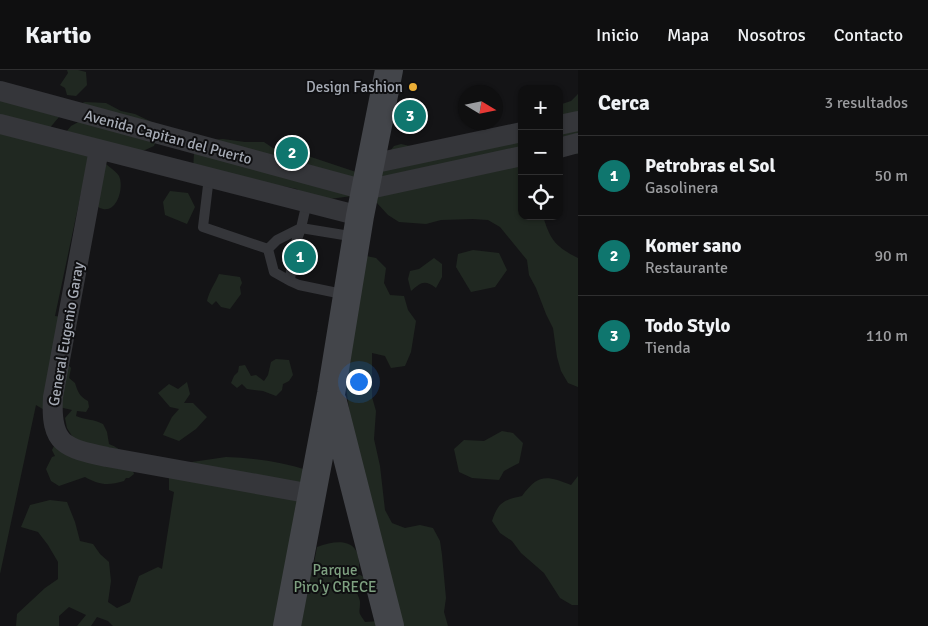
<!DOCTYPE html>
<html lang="es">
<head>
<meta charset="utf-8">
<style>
	:root { --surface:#0f0f10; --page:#1d1d1e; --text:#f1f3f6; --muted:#9b9c9f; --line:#2f2f30; --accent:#0f766e }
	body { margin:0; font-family:Signika,sans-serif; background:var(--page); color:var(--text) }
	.controls { position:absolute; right:15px; top:15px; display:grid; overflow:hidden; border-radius:10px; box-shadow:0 1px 4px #0004 }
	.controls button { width:45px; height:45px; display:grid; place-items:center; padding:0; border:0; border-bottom:1px solid var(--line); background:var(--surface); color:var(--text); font:25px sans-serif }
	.compass { position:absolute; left:458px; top:15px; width:45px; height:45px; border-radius:50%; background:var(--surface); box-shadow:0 1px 4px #0004; rotate:100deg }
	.you { position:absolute; left:358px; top:311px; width:18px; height:18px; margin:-12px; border:4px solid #fff; border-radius:50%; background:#1a73e8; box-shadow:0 0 0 8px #1a73e833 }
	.badge { display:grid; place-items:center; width:32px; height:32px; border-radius:50%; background:var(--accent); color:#fff; font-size:16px; font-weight:700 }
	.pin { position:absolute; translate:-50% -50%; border:2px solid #fff; box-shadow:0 1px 5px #0006 }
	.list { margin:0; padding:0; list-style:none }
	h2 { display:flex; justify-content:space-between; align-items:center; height:65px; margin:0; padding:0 20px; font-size:21px }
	h2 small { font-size:16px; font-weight:400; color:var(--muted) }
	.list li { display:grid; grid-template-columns:32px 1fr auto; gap:15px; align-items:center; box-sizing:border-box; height:80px; padding:0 20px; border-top:1px solid var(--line) }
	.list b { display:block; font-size:19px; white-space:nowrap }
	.list p { margin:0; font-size:16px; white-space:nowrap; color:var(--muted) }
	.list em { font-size:16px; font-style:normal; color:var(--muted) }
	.icon { flex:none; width:28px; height:28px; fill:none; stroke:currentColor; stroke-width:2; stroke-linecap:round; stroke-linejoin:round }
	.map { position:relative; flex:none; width:578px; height:556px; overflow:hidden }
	header { display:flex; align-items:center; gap:30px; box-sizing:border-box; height:70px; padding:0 25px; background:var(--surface); border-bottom:1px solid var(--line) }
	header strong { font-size:24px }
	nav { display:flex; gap:28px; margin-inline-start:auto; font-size:18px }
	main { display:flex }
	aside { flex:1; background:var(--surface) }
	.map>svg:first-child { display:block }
	.green { fill:#202821 }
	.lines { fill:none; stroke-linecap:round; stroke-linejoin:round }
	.lane { stroke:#35363a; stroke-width:10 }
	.street { stroke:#35363a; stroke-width:20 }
	.secondary { stroke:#43454a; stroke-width:28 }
	.poi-dot { fill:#ebae36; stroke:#0f0f11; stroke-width:2 }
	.labels { text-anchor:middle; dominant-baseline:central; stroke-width:4; stroke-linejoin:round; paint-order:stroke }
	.poi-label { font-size:15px; fill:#a6abb5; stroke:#0f0f11; text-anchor:end }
	.street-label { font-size:15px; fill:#a6abb5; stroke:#0f0f11 }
	.park-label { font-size:15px; fill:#7ea080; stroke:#0f0f11 }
</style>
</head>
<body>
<header>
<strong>Kartio</strong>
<nav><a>Inicio</a><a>Mapa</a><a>Nosotros</a><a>Contacto</a></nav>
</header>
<main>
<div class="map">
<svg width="578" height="556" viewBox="0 0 578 556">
	<rect width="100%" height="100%" fill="#141416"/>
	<path class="green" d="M 67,0 L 78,0 L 86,2 L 87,15 L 76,26 L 67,25 L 65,18 L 60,15 L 68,3 Z
		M 578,24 L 578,84 L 567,83 L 559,85 L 559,35 L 571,31 Z
		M 0,28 L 59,47 L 48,60 L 0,57 Z
		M 85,32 L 106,33 L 121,41 L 135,44 L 158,55 L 157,68 L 154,76 L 145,80 L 102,90 C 106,95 116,101 119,106 C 124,116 118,142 103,139 C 95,137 87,127 81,123 L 55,246 L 62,247 L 66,292 L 71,298 L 69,308 L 75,313 C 78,322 79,326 88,331 L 89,337 L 86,342 L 77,341 L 76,346 C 85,350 94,349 103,354 L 107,362 L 109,374 C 124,380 130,388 134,404 L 129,408 L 126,408 L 124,411 C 108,416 99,415 85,407 L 59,416 L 51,411 L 46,399 L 52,387 L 55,386 L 52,380 L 57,370 L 72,366 L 67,358 L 65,348 L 72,340 L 59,337 L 46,341 L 36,335 L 0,504 L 0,61 L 62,67 L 71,56 L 82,50 L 74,36 Z
		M 522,50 L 522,146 L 543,146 C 550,170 556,177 578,188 L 578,317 L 568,313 L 561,301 L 557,287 L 553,258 L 546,244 L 536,218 L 529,205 L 527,190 L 500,157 L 488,150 L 473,149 L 441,150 L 426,154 L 399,152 L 388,145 L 377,133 L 375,118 L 384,89 L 394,76 L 401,74 L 428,80 L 511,66 Z
		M 223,69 L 245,72 L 264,72 L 285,86 L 305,85 L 359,103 L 352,126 L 322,130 L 307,129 L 297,119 L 193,98 L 194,84 L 213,70 Z
		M 170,121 L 188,123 L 195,137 L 187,154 L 165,145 L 163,132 Z
		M 473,180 L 499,183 L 507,200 L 495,217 L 471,222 L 456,197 L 458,184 Z
		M 361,185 L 376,188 L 386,198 L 384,213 L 390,225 L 404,226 L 408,240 L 416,251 L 411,282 L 405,296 L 391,298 L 385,286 L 372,283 L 372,327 L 376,341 L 374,369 L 380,396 L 385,440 L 392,453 L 405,458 L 420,455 L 433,458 L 440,471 L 442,485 L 446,528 L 444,542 L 448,556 L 294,556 L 299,524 L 313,498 L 317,477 C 344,467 364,472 358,504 L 368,509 L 363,515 L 356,520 C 357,524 360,529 360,532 C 360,545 357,540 365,552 L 379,551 L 345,310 Z
		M 434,188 L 442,194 L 442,207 L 436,218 C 424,209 421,213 411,221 L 408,209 L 410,201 L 419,199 Z
		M 219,204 L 240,207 L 242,213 L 240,217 L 241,224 L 230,239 L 221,237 L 216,231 L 212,235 L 207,231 C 209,221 215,214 219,204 Z
		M 276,289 L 289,290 L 293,305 L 289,311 L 283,314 L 282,320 L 276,326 L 263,321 L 247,319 L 242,314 L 237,318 L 231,313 L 234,306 L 238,302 L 239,296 L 245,295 L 251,306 L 256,305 L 264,311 L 268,305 L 271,292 Z
		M 187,312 L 190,324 L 184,333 L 193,333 L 207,347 L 196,359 L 179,371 L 163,365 L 172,347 L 179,339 L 170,337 L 158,323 L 169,314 L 178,319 Z
		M 502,361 L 513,363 L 523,373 L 519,393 L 504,401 L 499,410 L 472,408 L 459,402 L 454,379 L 464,370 L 484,371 Z
		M 226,387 C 254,388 281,392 307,400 L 277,556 L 113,556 L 108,551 L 97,547 L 91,556 L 77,556 L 86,545 L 69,537 L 59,546 L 59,556 L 16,556 L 17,544 L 45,518 L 58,509 L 58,492 L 48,475 L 38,462 L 21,457 L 30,435 L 50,430 L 67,432 L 75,452 L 80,471 L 93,474 L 100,484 L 109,492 L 111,511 L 108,532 L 117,538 L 130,532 L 139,506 L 158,497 L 162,499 L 174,422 L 169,420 L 169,405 L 192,392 Z
		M 578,406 L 578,535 L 572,535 L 560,528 L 544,503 L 521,483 L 512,471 L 500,463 L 492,451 C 498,433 503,430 522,426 C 538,404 546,405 571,415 Z"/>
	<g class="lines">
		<path class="lane" d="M 209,107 L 203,157 L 268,179 L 277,170 L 301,158 L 307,132
			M 295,175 L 301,158 L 356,167
			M 268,179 L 274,202 L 290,211
			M 291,201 L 290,211 L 299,215 L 347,225"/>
		<path class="street" d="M 0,21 L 365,120 L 522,86
			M 0,54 L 360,146
			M 559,55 L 578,51
			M 559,78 L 578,73
			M 99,79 L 53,327 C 50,375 65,378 107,387 L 312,424
			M 371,94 L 522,62"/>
		<path class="secondary" d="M 333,332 L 390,556
			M 287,556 L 331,324 L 360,146 L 389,0"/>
	</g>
	<circle class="poi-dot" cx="413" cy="17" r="5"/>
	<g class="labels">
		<g class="poi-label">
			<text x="403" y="17">Design Fashion</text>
		</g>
		<g class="street-label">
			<text transform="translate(168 67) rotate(15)">Avenida Capitan del Puerto</text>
			<text transform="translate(66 264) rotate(-80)">General Eugenio Garay</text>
		</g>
		<g class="park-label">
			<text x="335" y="500">Parque<tspan x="335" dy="17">Piro'y CRECE</tspan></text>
		</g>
	</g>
</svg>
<div class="controls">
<button>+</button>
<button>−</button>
<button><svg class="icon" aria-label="locate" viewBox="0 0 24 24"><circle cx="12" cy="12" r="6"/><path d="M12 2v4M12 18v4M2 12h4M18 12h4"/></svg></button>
</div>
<svg class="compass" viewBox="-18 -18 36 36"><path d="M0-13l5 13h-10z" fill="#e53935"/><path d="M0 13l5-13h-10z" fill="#9b9c9f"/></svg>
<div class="you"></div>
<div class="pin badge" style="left:300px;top:187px">1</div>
<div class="pin badge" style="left:292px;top:83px">2</div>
<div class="pin badge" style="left:410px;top:46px">3</div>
</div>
<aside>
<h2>Cerca<small>3 resultados</small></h2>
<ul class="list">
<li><span class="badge">1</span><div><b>Petrobras el Sol</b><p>Gasolinera</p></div><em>50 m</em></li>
<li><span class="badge">2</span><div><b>Komer sano</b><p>Restaurante</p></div><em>90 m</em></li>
<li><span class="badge">3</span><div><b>Todo Stylo</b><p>Tienda</p></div><em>110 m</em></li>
</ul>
</aside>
</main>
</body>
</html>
